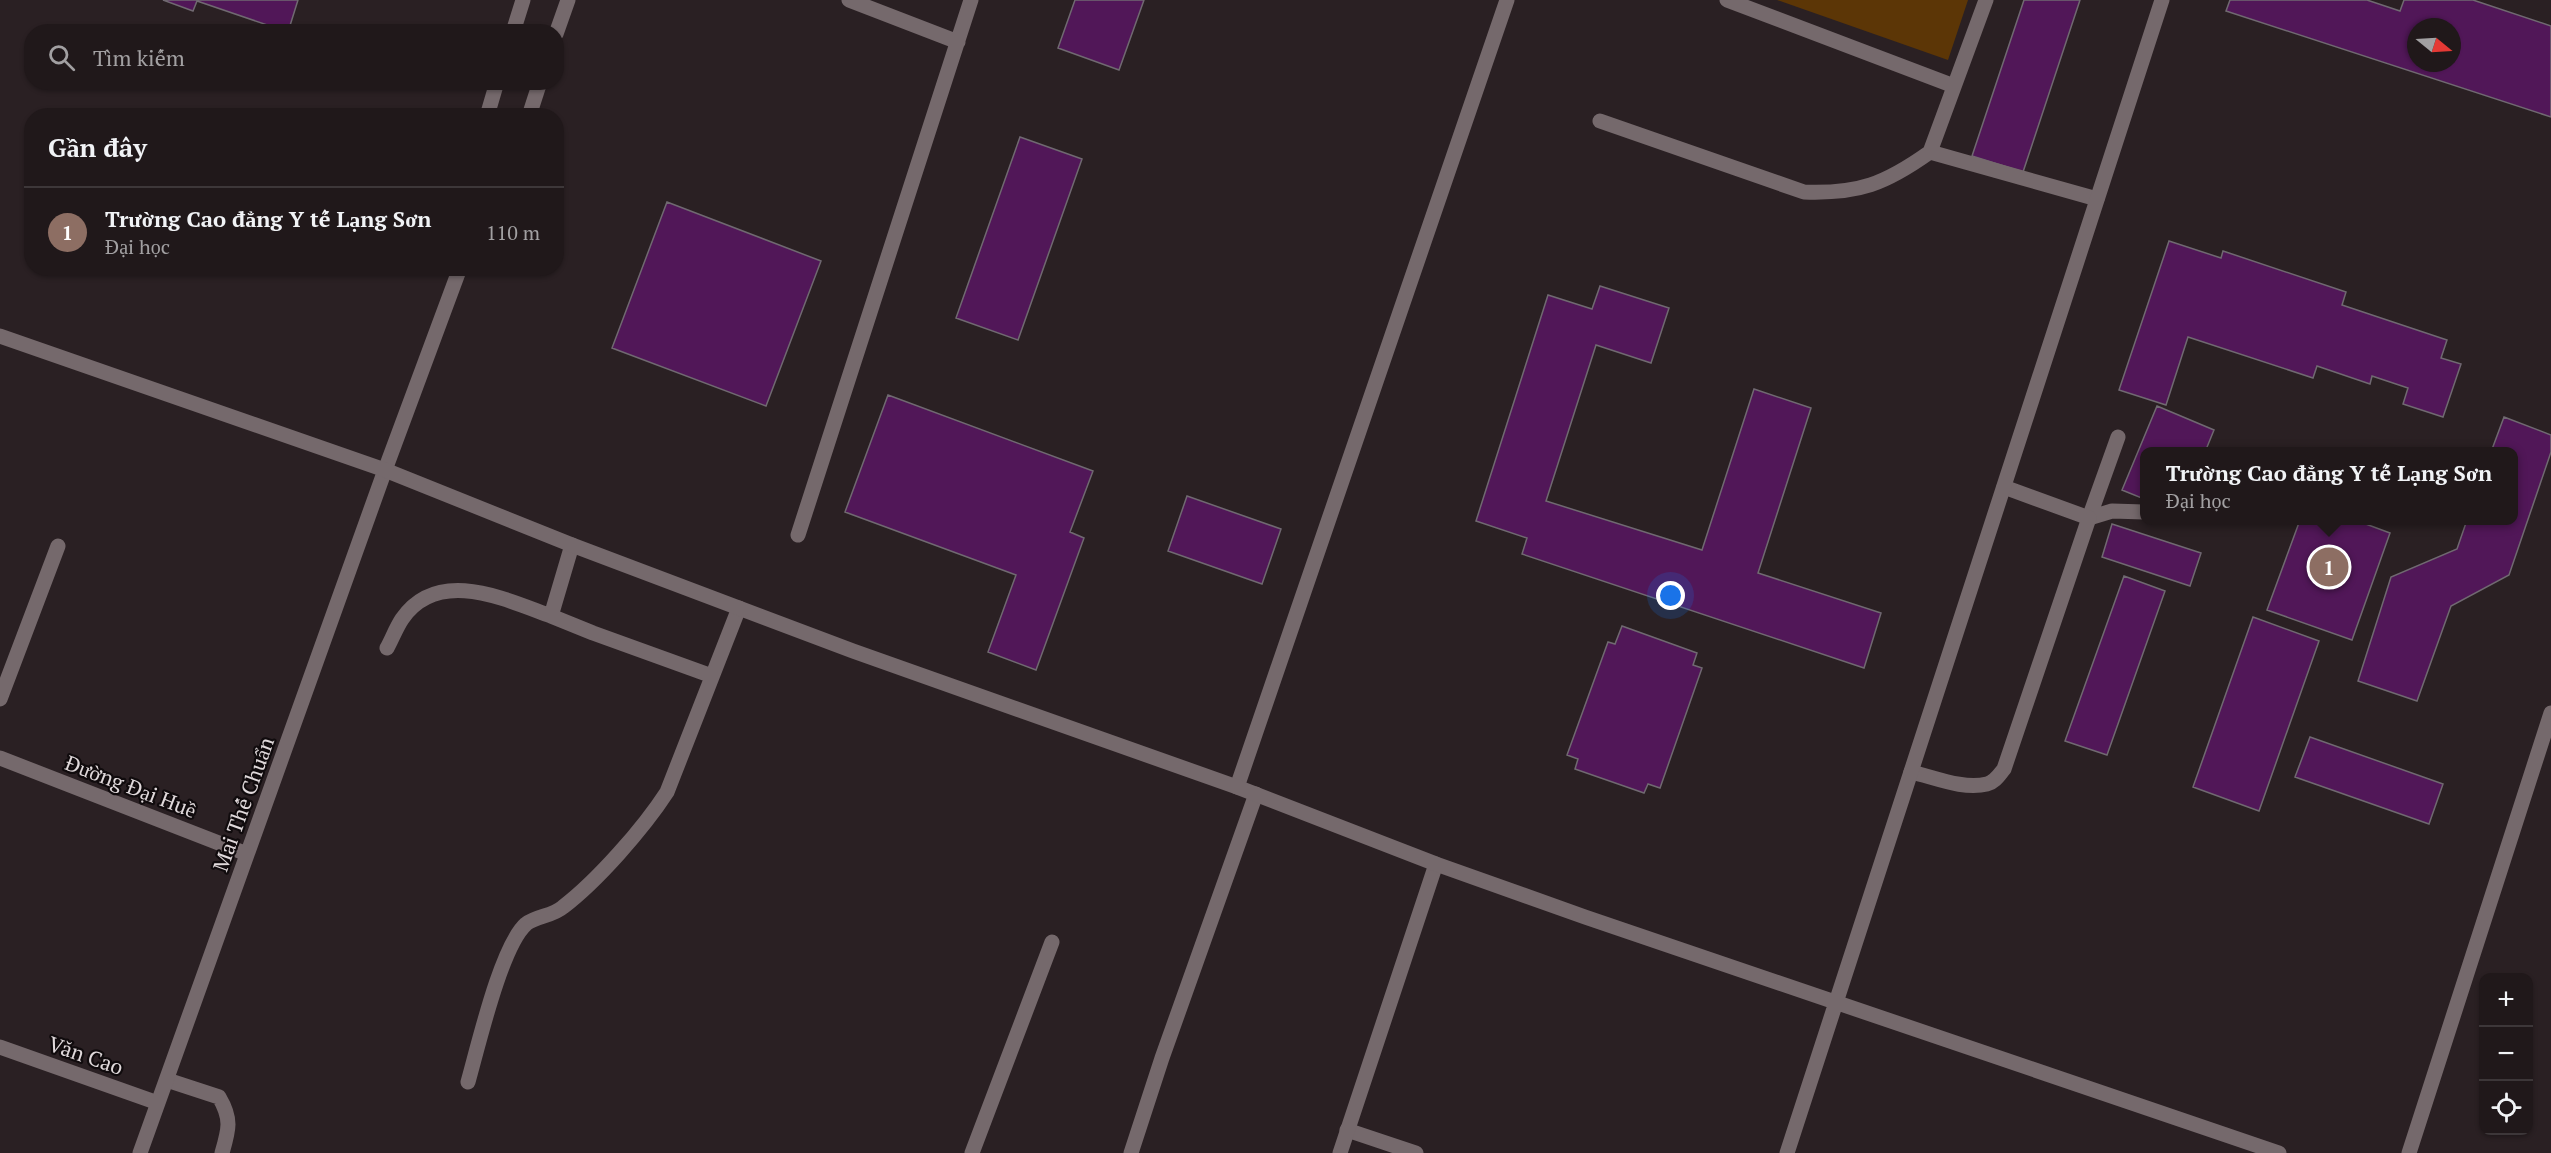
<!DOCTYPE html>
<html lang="vi">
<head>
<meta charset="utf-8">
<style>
	:root { --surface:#20181a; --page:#2d2527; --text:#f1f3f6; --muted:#a2a0a2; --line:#3d3739; --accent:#57cec2 }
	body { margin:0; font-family:"PT Serif",serif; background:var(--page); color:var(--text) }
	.controls { position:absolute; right:18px; bottom:18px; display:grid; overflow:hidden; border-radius:12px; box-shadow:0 2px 4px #0004 }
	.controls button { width:54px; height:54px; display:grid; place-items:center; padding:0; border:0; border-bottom:2px solid var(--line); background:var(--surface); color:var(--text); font:30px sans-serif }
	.compass { position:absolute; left:2407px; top:18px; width:54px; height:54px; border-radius:50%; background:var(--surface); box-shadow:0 2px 4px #0004; rotate:108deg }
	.you { position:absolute; left:1671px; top:596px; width:21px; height:21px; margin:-15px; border:4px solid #fff; border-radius:50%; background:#1a73e8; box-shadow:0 0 0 9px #1a73e833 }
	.badge { display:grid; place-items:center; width:39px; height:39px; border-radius:50%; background:var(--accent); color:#fff; font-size:20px; font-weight:700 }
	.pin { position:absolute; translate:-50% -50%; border:3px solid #fff; box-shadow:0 2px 6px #0006 }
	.popup { position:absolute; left:2140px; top:447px; width:378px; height:78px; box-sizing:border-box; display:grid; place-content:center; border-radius:12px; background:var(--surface); filter:drop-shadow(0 2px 4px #0005); font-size:20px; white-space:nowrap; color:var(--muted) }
	.popup b { font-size:22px; color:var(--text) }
	.popup::after { content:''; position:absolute; left:50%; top:100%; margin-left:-12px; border:12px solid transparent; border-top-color:var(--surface) }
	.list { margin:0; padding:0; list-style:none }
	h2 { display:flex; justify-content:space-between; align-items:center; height:78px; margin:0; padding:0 24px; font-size:26px }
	h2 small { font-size:20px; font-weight:400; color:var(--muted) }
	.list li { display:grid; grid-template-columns:39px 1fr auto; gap:18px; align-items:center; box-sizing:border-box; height:90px; padding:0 24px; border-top:2px solid var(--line) }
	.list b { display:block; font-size:22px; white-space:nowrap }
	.list p { margin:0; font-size:20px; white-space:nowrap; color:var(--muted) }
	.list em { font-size:20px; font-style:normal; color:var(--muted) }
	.icon { flex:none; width:33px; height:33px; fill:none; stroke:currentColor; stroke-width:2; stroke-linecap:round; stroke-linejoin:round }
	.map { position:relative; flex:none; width:2551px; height:1153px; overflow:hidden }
	.search { position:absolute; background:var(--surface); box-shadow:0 2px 4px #0004; left:24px; top:24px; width:540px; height:66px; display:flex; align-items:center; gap:15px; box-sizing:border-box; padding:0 21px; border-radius:24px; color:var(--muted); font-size:22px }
	.panel { position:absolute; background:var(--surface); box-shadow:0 2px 4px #0004; left:24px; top:108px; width:540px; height:168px; border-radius:24px }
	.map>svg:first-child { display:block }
	.green { fill:#5c3606 }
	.building { fill:#511758; stroke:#706971; stroke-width:1.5; fill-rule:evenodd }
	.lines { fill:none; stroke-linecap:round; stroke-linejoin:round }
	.lane { stroke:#75696c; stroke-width:15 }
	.street { stroke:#75696c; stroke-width:15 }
	.secondary { stroke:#75696c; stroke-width:15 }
	.labels { text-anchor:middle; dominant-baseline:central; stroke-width:4.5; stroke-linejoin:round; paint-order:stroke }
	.street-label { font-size:21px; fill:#e0d9db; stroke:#100b0d }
</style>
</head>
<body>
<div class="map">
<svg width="2551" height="1153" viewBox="0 0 2551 1153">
	<rect width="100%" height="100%" fill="#2a2023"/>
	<path class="green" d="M 1777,0 L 1968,0 L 1948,60 Z"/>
	<path class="building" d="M 163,0 L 298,0 L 288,32 L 197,1 L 193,11 Z
		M 1075,0 L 1144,0 L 1119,70 L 1058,48 Z
		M 2024,0 L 2080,0 L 2023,172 L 1972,156 Z
		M 2230,0 L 2367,0 L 2400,11 L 2404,0 L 2473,0 L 2551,26 L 2551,117 L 2226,11 ZM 2416,27 L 2452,27 L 2452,63 L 2416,63 Z
		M 1020,137 L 1082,159 L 1018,340 L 956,318 Z
		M 667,202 L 821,261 L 766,406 L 612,348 Z
		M 2169,241 L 2221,258 L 2223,251 L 2346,292 L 2342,305 L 2447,340 L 2441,358 L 2461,364 L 2443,417 L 2403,404 L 2408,388 L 2372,376 L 2370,384 L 2317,366 L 2313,378 L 2188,337 L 2166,405 L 2119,390 Z
		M 1600,286 L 1669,308 L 1651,363 L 1596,345 L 1546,501 L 1702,550 L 1754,389 L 1811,408 L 1758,573 L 1881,613 L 1864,668 L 1522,554 L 1527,538 L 1476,521 L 1548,295 L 1592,309 Z
		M 888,395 L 1093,471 L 1070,532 L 1084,538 L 1036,670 L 988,652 L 1016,575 L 845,512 Z
		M 2157,406 L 2214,430 L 2205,452 L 2144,452 L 2144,499 L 2122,490 Z
		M 2504,417 L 2551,435 L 2551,452 L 2509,575 L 2451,606 L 2417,701 L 2358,681 L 2391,577 L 2457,549 L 2467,520 L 2514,520 L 2514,452 L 2491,452 Z
		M 1187,496 L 1281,529 L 1262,584 L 1168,551 Z
		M 2300,520 L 2355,520 L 2390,533 L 2352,640 L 2267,610 Z
		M 2112,524 L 2201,553 L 2190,586 L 2102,557 Z
		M 2124,576 L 2165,591 L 2107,755 L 2065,741 Z
		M 2253,617 L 2319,641 L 2259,811 L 2193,787 Z
		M 1622,626 L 1697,653 L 1693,665 L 1702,668 L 1660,788 L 1648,784 L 1644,793 L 1575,769 L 1578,759 L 1567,755 L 1608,642 L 1615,644 Z
		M 2310,737 L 2443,784 L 2429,824 L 2295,777 Z"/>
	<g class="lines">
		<path class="lane" d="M 849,0 L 958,42
			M 1727,0 L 1954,86
			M 1986,0 L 1930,152 L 2097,199
			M 513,32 L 523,0
			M 556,34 L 568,0
			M 487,116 L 497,82
			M 529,116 L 540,82
			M 1600,121 L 1804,192 C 1859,194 1885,184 1930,152
			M 385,470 L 460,268
			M 2089,518 L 2118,437
			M 2089,518 L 2112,511 L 2144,512
			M 798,535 L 971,0
			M 572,545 L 551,616 L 593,633 L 712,676
			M 387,648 C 392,639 396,628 402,619 C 438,567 504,599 551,616
			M 1237,787 L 1507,0
			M 167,1080 L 219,1097 C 232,1119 229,1129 222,1153
			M 468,1082 C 478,1047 501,946 526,924 C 536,916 553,916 563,907 C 597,881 643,829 667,792 L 739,608
			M 1347,1130 L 1416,1153
			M 972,1153 L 1052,942"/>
		<path class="street" d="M 0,699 L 58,546
			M 0,758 L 247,854
			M 1911,772 C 1934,777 1963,790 1987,784 C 1995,782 1999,775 2004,769 L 2089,518 L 2004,487
			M 0,1047 L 158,1103
			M 140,1153 L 385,470
			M 1131,1153 L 1162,1058 L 1256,794
			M 1340,1153 L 1436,864
			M 2409,1153 L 2551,713"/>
		<path class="secondary" d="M 0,336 L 385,470 L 572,545 L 853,651 L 1237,787 L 1436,864 L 1585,917 L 2279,1153
			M 1787,1153 L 2162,0"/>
	</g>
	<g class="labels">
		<g class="street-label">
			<text transform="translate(131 786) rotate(21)">Đường Đại Huề</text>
			<text transform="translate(243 804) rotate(-70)">Mai Thế Chuẩn</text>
			<text transform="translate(86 1055) rotate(19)">Văn Cao</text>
		</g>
	</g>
</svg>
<div class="controls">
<button>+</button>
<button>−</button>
<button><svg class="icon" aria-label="locate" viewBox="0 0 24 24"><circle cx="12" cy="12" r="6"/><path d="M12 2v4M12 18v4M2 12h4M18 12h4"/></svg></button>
</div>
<svg class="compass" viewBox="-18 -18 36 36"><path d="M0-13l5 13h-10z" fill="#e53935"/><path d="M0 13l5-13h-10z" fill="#a2a0a2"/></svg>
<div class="you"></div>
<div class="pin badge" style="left:2329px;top:567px;background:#8d6e63">1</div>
<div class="popup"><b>Trường Cao đẳng Y tế Lạng Sơn</b>Đại học</div>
<div class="search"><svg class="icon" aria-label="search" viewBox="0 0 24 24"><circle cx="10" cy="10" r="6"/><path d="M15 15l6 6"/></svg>Tìm kiếm</div>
<section class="panel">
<h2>Gần đây<small></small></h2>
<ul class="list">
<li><span class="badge" style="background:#8d6e63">1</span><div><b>Trường Cao đẳng Y tế Lạng Sơn</b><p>Đại học</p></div><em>110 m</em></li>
</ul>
</section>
</div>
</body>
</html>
